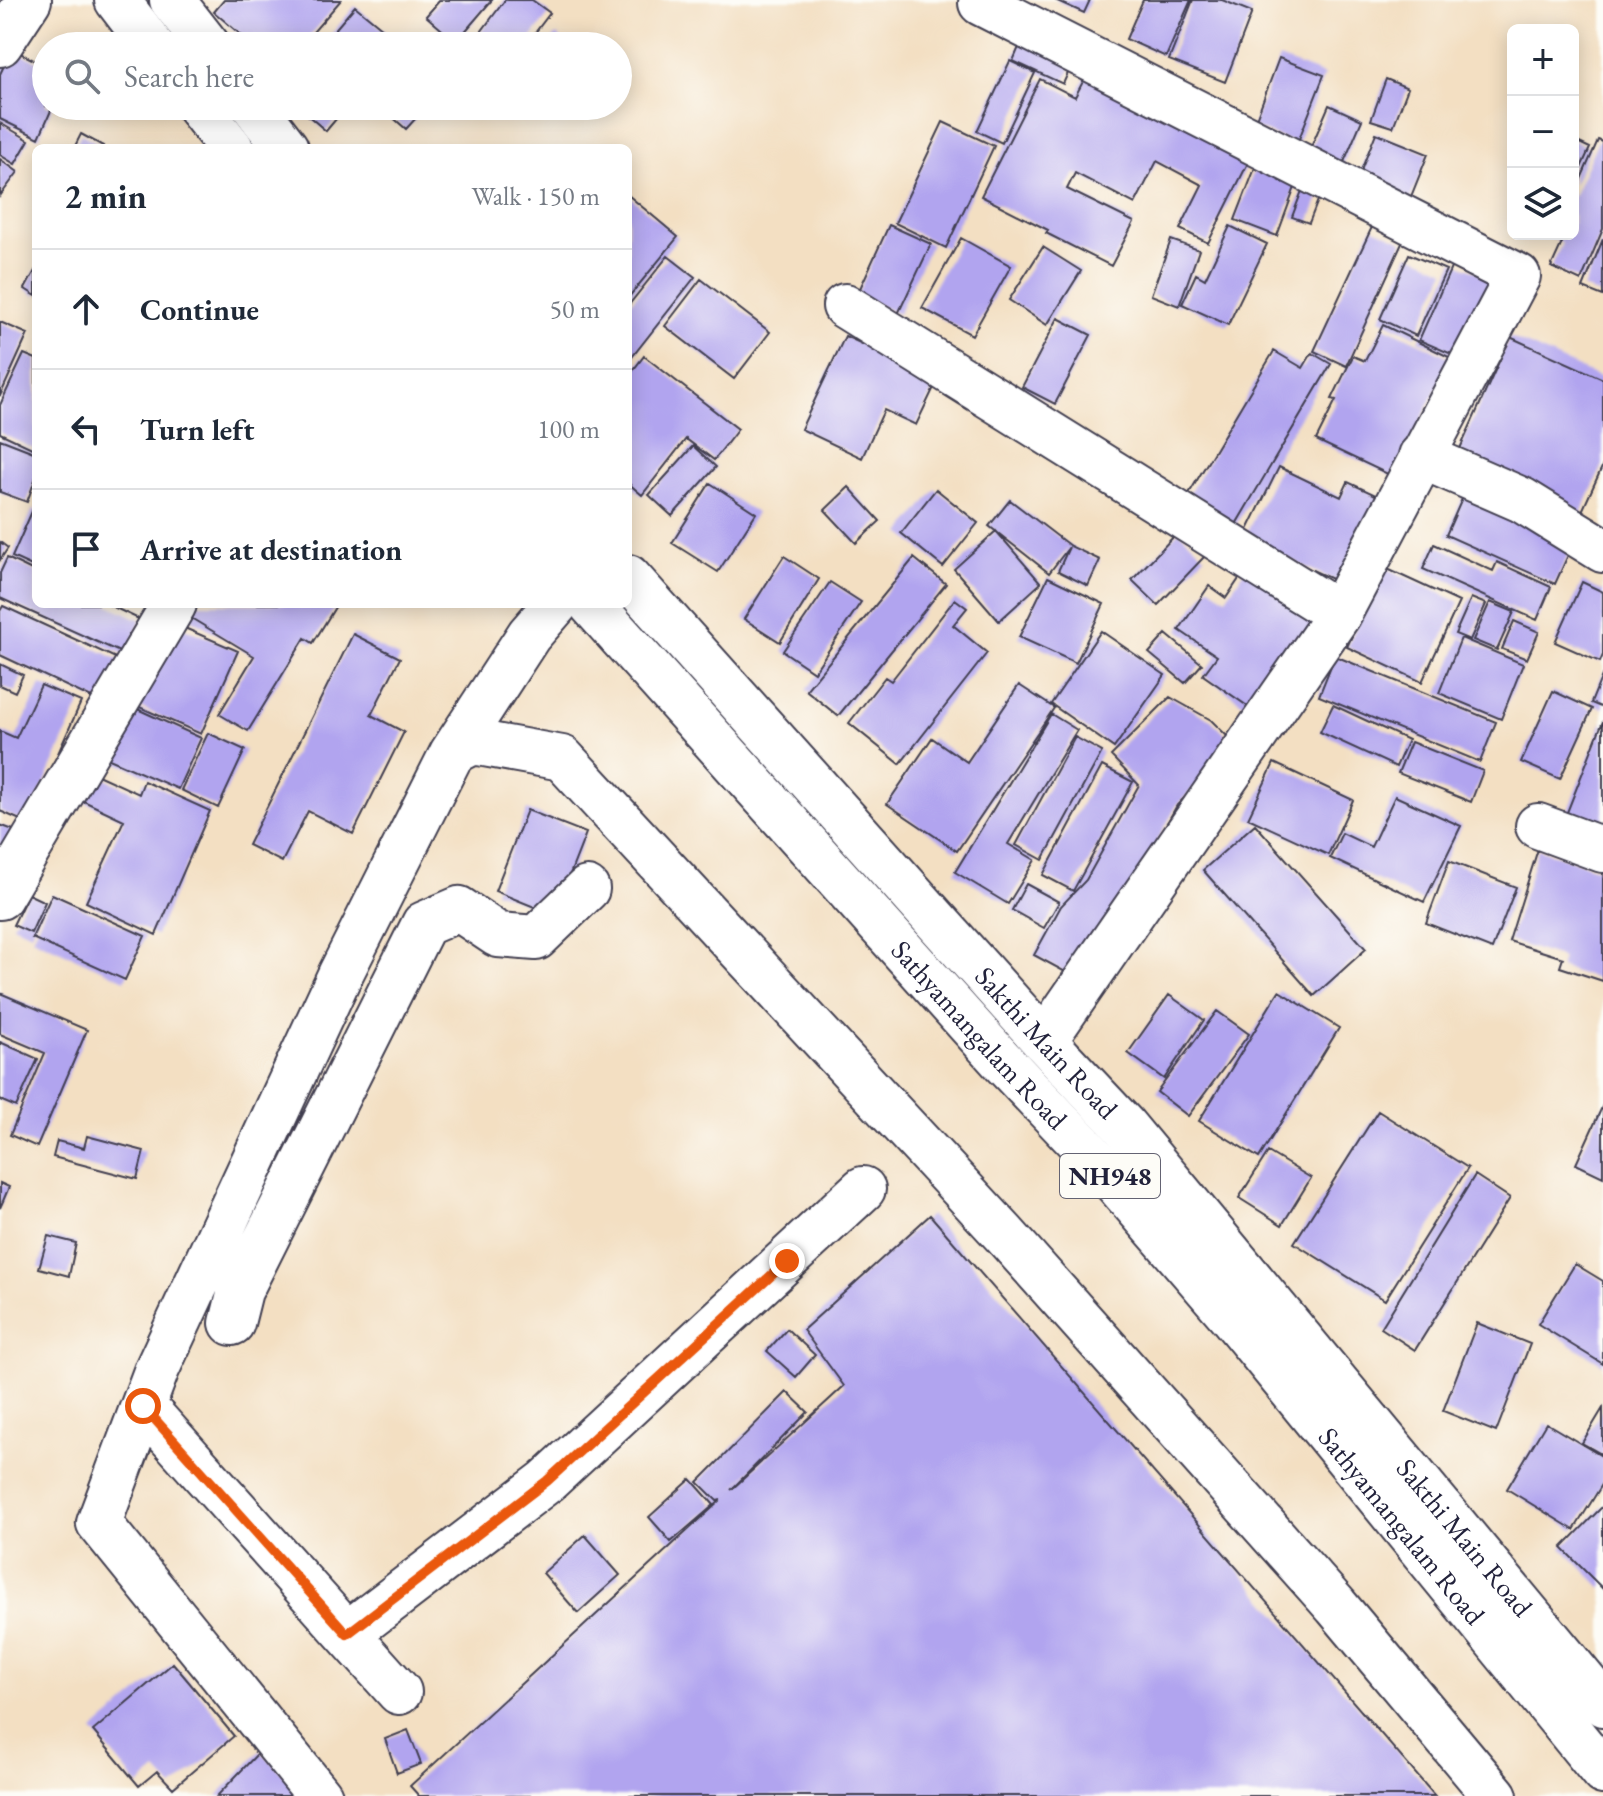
<!DOCTYPE html>
<html lang="en">
<head>
<meta charset="utf-8">
<style>
	:root { --surface:#fff; --page:#f6f6f7; --text:#1f2937; --muted:#747a83; --line:#e0e1e3 }
	body { margin:0; font-family:"EB Garamond",serif; background:var(--page); color:var(--text) }
	.controls { position:absolute; right:24px; top:24px; display:grid; overflow:hidden; border-radius:12px; box-shadow:0 4px 20px #0003 }
	.controls button { width:72px; height:72px; display:grid; place-items:center; padding:0; border:0; border-bottom:2px solid var(--line); background:var(--surface); color:var(--text); font:40px sans-serif }
	.stop { position:absolute; width:24px; height:24px; margin:-18px; border:6px solid #ea580c; border-radius:50%; background:#fff }
	.stop.end { background:#ea580c; border-color:#fff; box-shadow:0 2px 8px #0008 }
	.list { margin:0; padding:0; list-style:none }
	h2 { display:flex; justify-content:space-between; align-items:center; height:104px; margin:0; padding:0 32px; font-size:34px }
	h2 small { font-size:26px; font-weight:400; color:var(--muted) }
	.list li { display:grid; grid-template-columns:52px 1fr auto; gap:24px; align-items:center; box-sizing:border-box; height:120px; padding:0 32px; border-top:2px solid var(--line) }
	.list b { display:block; font-size:30px; white-space:nowrap }
	.list em { font-size:26px; font-style:normal; color:var(--muted) }
	.icon { flex:none; width:44px; height:44px; fill:none; stroke:currentColor; stroke-width:2; stroke-linecap:round; stroke-linejoin:round }
	.map { position:relative; flex:none; width:1603px; height:1796px; overflow:hidden }
	.search { position:absolute; background:var(--surface); box-shadow:0 4px 20px #0003; left:32px; top:32px; width:600px; height:88px; display:flex; align-items:center; gap:20px; box-sizing:border-box; padding:0 28px; border-radius:44px; color:var(--muted); font-size:30px }
	.panel { position:absolute; background:var(--surface); box-shadow:0 4px 20px #0003; left:32px; top:144px; width:600px; height:464px; border-radius:12px }
	.map>svg:first-child { display:block }
	.building { fill:#b1a4ef }
	.lines { fill:none; stroke-linecap:round; stroke-linejoin:round }
	.minor-casing { stroke:#413e4f; stroke-width:48 }
	.highway-casing { stroke:#413e4f; stroke-width:48 }
	.minor { stroke:#fff; stroke-width:44 }
	.highway { stroke:#fff; stroke-width:44 }
	.route { stroke:#ea580c; stroke-width:10 }
	.labels { text-anchor:middle; dominant-baseline:central; stroke-width:6; stroke-linejoin:round; paint-order:stroke }
	.shield { fill:#fdfcf7; stroke:#646373; stroke-width:2 }
	.shield-label { font-size:26px; font-weight:bold; fill:#22223b }
	.street-label { font-size:28px; fill:#22223b; stroke:#fdfcf7 }
</style>
</head>
<body>
<div class="map">
<svg width="1603" height="1796" viewBox="0 0 1603 1796">
	<rect width="100%" height="100%" fill="#fdfcf7"/>
	<filter id="ink" filterUnits="userSpaceOnUse"><feTurbulence type="fractalNoise" baseFrequency=".0125" numOctaves="2"/><feDisplacementMap in="SourceGraphic" scale="16" xChannelSelector="R" yChannelSelector="G"/><feConvolveMatrix kernelMatrix="1 2 1 2 8 2 1 2 1" color-interpolation-filters="sRGB"/></filter>
	<filter id="wash" filterUnits="userSpaceOnUse"><feTurbulence type="fractalNoise" baseFrequency=".006" numOctaves="4" result="noise"/><feDisplacementMap in="SourceGraphic" scale="32" xChannelSelector="R" yChannelSelector="G"/><feGaussianBlur stdDeviation="1.8" result="paint"/><feColorMatrix in="noise" values="0 0 0 0 0 0 0 0 0 0 0 0 0 0 0 0 0 1.4 0 .05"/><feComposite in="paint" operator="in"/></filter>
	<g filter="url(#wash)">
		<rect width="100%" height="100%" fill="#f3dfc2"/>
		<g id="blocks">
			<path class="building" d="M 224,0 L 341,0 L 301,46 L 254,46 L 214,12 Z
				M 440,0 L 492,0 L 456,42 L 426,16 Z
				M 505,0 L 532,0 L 550,13 L 525,46 L 500,46 L 481,32 Z
				M 1055,0 L 1090,0 L 1084,13 Z
				M 1143,0 L 1191,0 L 1166,57 L 1126,39 Z
				M 1193,0 L 1222,0 L 1252,12 L 1225,82 L 1169,60 Z
				M 355,6 L 400,43 L 397,46 L 321,46 Z
				M 557,35 L 568,46 L 546,46 Z
				M 1022,40 L 1073,62 L 1063,84 L 1013,61 Z
				M 12,49 L 46,66 L 46,106 L 53,106 L 39,138 L 0,119 L 0,74 Z
				M 1279,58 L 1324,75 L 1297,144 L 1253,127 Z
				M 1010,61 L 1035,73 L 1002,143 L 977,131 Z
				M 1088,72 L 1252,155 L 1208,243 L 1180,229 L 1202,185 L 1157,161 L 1135,204 L 1075,173 L 1067,189 L 1134,222 L 1111,266 L 1046,233 L 1048,230 L 981,196 L 1040,79 L 1075,97 Z
				M 1386,79 L 1408,88 L 1393,127 L 1371,120 Z
				M 1329,105 L 1362,120 L 1338,176 L 1305,161 Z
				M 297,106 L 347,106 L 326,131 Z
				M 380,106 L 427,106 L 406,129 Z
				M 943,122 L 994,146 L 946,248 L 895,223 Z
				M 0,123 L 29,140 L 15,164 L 0,155 Z
				M 1376,133 L 1428,154 L 1406,209 L 1354,188 Z
				M 81,134 L 103,146 L 102,148 L 74,148 Z
				M 1573,140 L 1590,148 L 1573,185 Z
				M 1598,140 L 1603,142 L 1603,229 L 1581,281 L 1551,267 L 1562,243 L 1541,234 L 1573,234 L 1573,197 Z
				M 0,159 L 18,172 L 0,196 Z
				M 1257,163 L 1298,179 L 1277,236 L 1235,220 Z
				M 1303,188 L 1320,195 L 1309,223 L 1292,217 Z
				M 628,195 L 678,237 L 628,298 Z
				M 889,225 L 931,244 L 898,314 L 857,295 Z
				M 1230,226 L 1267,244 L 1228,325 L 1182,304 L 1196,274 L 1205,279 Z
				M 1372,227 L 1403,241 L 1346,366 L 1314,351 Z
				M 961,238 L 1011,266 L 972,335 L 922,308 Z
				M 1603,239 L 1603,296 L 1583,288 Z
				M 1171,240 L 1199,250 L 1179,306 L 1151,295 Z
				M 1043,247 L 1081,271 L 1047,325 L 1009,300 Z
				M 1409,254 L 1446,270 L 1416,336 L 1380,319 Z
				M 668,256 L 695,277 L 628,362 L 628,306 Z
				M 1454,261 L 1497,281 L 1463,359 L 1419,340 Z
				M 36,269 L 36,296 L 25,289 Z
				M 701,279 L 770,332 L 734,379 L 665,326 Z
				M 1058,318 L 1091,335 L 1055,404 L 1022,387 Z
				M 0,322 L 28,334 L 0,396 Z
				M 1383,325 L 1451,358 L 1394,477 L 1316,440 L 1336,400 L 1332,399 L 1353,356 L 1365,361 Z
				M 845,336 L 938,379 L 916,425 L 884,410 L 862,458 L 801,429 Z
				M 1510,337 L 1603,379 L 1603,465 L 1579,518 L 1454,462 Z
				M 1274,351 L 1303,368 L 1312,353 L 1331,364 L 1232,531 L 1184,502 Z
				M 24,354 L 36,359 L 36,450 L 0,433 L 0,405 Z
				M 644,356 L 738,429 L 714,460 L 686,439 L 642,495 L 628,483 L 628,377 Z
				M 0,439 L 36,453 L 36,477 L 27,502 L 0,492 Z
				M 693,446 L 716,467 L 672,516 L 649,495 Z
				M 1279,467 L 1341,497 L 1348,482 L 1380,497 L 1340,583 L 1244,538 Z
				M 710,483 L 756,513 L 718,572 L 672,543 Z
				M 849,487 L 880,521 L 856,543 L 825,510 Z
				M 936,489 L 978,523 L 943,567 L 901,533 Z
				M 1465,492 L 1574,542 L 1555,584 L 1446,535 Z
				M 1010,500 L 1070,546 L 1100,560 L 1088,586 L 1058,571 L 1069,547 L 1049,573 L 989,526 Z
				M 33,509 L 36,510 L 36,568 L 12,557 Z
				M 996,531 L 1041,583 L 999,621 L 954,569 Z
				M 1179,531 L 1205,556 L 1158,605 L 1132,580 Z
				M 0,542 L 8,548 L 0,560 Z
				M 1434,544 L 1493,571 L 1497,562 L 1551,587 L 1537,620 L 1423,569 Z
				M 784,556 L 819,579 L 780,642 L 744,619 Z
				M 7,558 L 36,572 L 36,604 L 107,604 L 141,620 L 126,655 L 0,598 L 0,573 Z
				M 914,558 L 946,584 L 838,716 L 806,690 Z
				M 1247,567 L 1321,618 L 1256,712 L 1203,675 L 1217,656 L 1179,630 L 1209,586 L 1226,598 Z
				M 1383,567 L 1459,602 L 1422,682 L 1347,647 Z
				M 1048,577 L 1104,604 L 1076,663 L 1019,637 Z
				M 830,582 L 861,602 L 814,672 L 783,651 Z
				M 1582,582 L 1603,592 L 1603,655 L 1600,662 L 1555,642 Z
				M 1471,598 L 1486,604 L 1470,640 L 1455,634 Z
				M 955,599 L 967,608 L 953,625 L 987,653 L 900,764 L 849,723 L 885,677 L 891,681 Z
				M 1490,602 L 1514,612 L 1497,650 L 1473,640 Z
				M 193,604 L 337,604 L 313,643 L 305,638 L 248,731 L 219,714 L 254,656 L 186,615 Z
				M 3,606 L 120,660 L 100,702 L 0,655 L 0,611 Z
				M 1514,621 L 1539,632 L 1527,659 L 1502,649 Z
				M 173,623 L 238,651 L 201,734 L 137,706 Z
				M 1101,631 L 1165,675 L 1114,748 L 1051,704 Z
				M 353,634 L 400,658 L 371,715 L 404,732 L 353,834 L 308,811 L 282,862 L 248,845 Z
				M 1166,634 L 1202,664 L 1185,683 L 1149,653 Z
				M 1461,638 L 1523,664 L 1501,719 L 1439,693 Z
				M 1335,656 L 1496,722 L 1480,762 L 1319,696 Z
				M 0,664 L 23,675 L 15,692 L 0,685 Z
				M 1603,673 L 1603,708 L 1591,703 Z
				M 41,685 L 81,702 L 27,823 L 0,811 L 0,731 L 16,738 Z
				M 1019,685 L 1054,708 L 957,851 L 887,804 L 932,738 L 967,762 Z
				M 1553,691 L 1592,709 L 1560,779 L 1521,762 Z
				M 1170,697 L 1211,720 L 1233,742 L 1226,756 L 1177,805 L 1080,980 L 1034,955 L 1061,906 L 1086,880 L 1139,785 L 1111,756 Z
				M 124,703 L 201,738 L 178,789 L 100,755 Z
				M 1333,705 L 1408,740 L 1396,767 L 1320,732 Z
				M 1051,714 L 1077,730 L 1008,844 L 1035,860 L 1008,904 L 955,872 Z
				M 1603,721 L 1603,829 L 1566,815 Z
				M 208,733 L 245,750 L 218,808 L 181,790 Z
				M 1075,737 L 1102,752 L 1043,860 L 1016,845 Z
				M 1411,742 L 1483,771 L 1471,802 L 1398,773 Z
				M 1274,763 L 1353,800 L 1328,855 L 1248,818 Z
				M 1102,766 L 1133,782 L 1073,891 L 1043,875 Z
				M 89,771 L 139,794 L 144,781 L 210,811 L 156,935 L 86,902 L 124,820 L 77,798 Z
				M 1395,796 L 1461,826 L 1424,902 L 1330,858 L 1342,833 L 1371,847 Z
				M 527,810 L 586,833 L 554,915 L 495,891 Z
				M 1255,824 L 1366,949 L 1314,996 L 1203,870 Z
				M 0,825 L 16,831 L 0,870 Z
				M 1538,849 L 1603,870 L 1603,981 L 1560,967 L 1563,958 L 1509,941 Z
				M 1449,861 L 1516,887 L 1492,949 L 1426,923 Z
				M 1026,884 L 1059,902 L 1044,928 L 1012,910 Z
				M 28,894 L 45,902 L 31,933 L 13,925 Z
				M 52,894 L 145,936 L 125,980 L 32,938 Z
				M 1279,991 L 1339,1028 L 1259,1158 L 1199,1121 Z
				M 0,993 L 87,1030 L 37,1147 L 10,1135 L 45,1053 L 0,1034 Z
				M 1169,995 L 1204,1020 L 1164,1079 L 1128,1053 Z
				M 1217,1011 L 1249,1034 L 1188,1116 L 1157,1092 Z
				M 0,1042 L 38,1059 L 16,1107 L 0,1100 Z
				M 1603,1105 L 1603,1177 L 1576,1164 Z
				M 1378,1111 L 1468,1168 L 1385,1300 L 1294,1243 Z
				M 87,1136 L 144,1151 L 137,1179 L 53,1157 L 57,1141 L 84,1148 Z
				M 1268,1152 L 1311,1178 L 1282,1225 L 1239,1198 Z
				M 1475,1175 L 1510,1198 L 1415,1350 L 1381,1328 Z
				M 0,1183 L 9,1187 L 0,1208 Z
				M 930,1215 L 1435,1796 L 419,1796 L 410,1786 L 721,1500 L 717,1501 L 698,1482 L 787,1392 L 808,1412 L 731,1490 L 844,1386 L 803,1330 Z
				M 48,1236 L 76,1243 L 69,1276 L 39,1268 Z
				M 1575,1264 L 1603,1281 L 1603,1364 L 1538,1324 Z
				M 1477,1323 L 1530,1344 L 1496,1432 L 1443,1411 Z
				M 787,1329 L 815,1355 L 796,1377 L 767,1351 Z
				M 1603,1408 L 1603,1455 L 1582,1443 Z
				M 1546,1423 L 1603,1457 L 1603,1483 L 1574,1530 L 1507,1489 Z
				M 691,1479 L 714,1505 L 671,1542 L 649,1517 Z
				M 1603,1506 L 1603,1589 L 1562,1548 Z
				M 585,1535 L 620,1575 L 578,1613 L 543,1573 Z
				M 173,1663 L 234,1736 L 173,1788 L 157,1771 L 139,1786 L 93,1731 Z
				M 408,1730 L 421,1764 L 397,1773 L 385,1739 Z
				M 260,1751 L 305,1796 L 217,1796 Z"/>
		</g>
	</g>
	<g filter="url(#ink)">
		<use href="#blocks" fill-opacity="0" stroke="#413e4f" stroke-width="2"/>
		<g class="lines">
			<g class="minor-casing">
				<path id="minor" d="M 981,3 L 1518,276 L 1339,614 L 1044,1041
					M 0,44 L 29,0
					M 845,306 L 1339,614
					M 1421,456 L 1522,500 L 1603,550
					M 452,753 L 529,635 L 556,604
					M 1538,826 L 1603,850
					M 0,897 L 174,604
					M 232,1323 L 240,1291 L 424,924 L 459,909 L 498,935 L 536,938 L 587,889
					M 143,1406 L 99,1523 L 320,1796
					M 347,1634 L 547,1481 L 863,1189
					M 399,1692 L 143,1406 L 157,1369 L 340,975 L 452,753 L 473,742 L 562,758 L 1004,1234 L 1336,1606 L 1495,1796"/>
			</g>
			<g class="highway-casing">
				<g id="highway">
					<path d="M 117,0 L 152,46"/>
					<path d="M 172,0 L 208,46"/>
					<path d="M 198,106 L 231,148"/>
					<path d="M 254,106 L 286,148"/>
					<path id="s1" d="M 628,577 L 1044,1041 L 1124,1126 L 1603,1704"/>
					<path id="s2" d="M 591,604 L 1002,1061 L 1098,1162 L 1231,1316 L 1603,1772"/>
				</g>
			</g>
			<use href="#minor" class="minor"/>
			<use href="#highway" class="highway"/>
		</g>
	</g>
	<g class="lines" filter="url(#ink)">
		<path class="route" d="M 143,1406 L 347,1634 L 547,1481 L 787,1261"/>
	</g>
	<g class="labels">
		<rect class="shield" x="1060" y="1154" width="100" height="44" rx="6"/>
		<g class="shield-label">
			<text x="1110" y="1176">NH948</text>
		</g>
		<g class="street-label">
			<text stroke="none"><textPath href="#s2" startOffset="580">Sathyamangalam Road</textPath></text>
			<text stroke="none"><textPath href="#s1" startOffset="626">Sakthi Main Road</textPath></text>
			<text stroke="none"><textPath href="#s2" startOffset="1228">Sathyamangalam Road</textPath></text>
			<text stroke="none"><textPath href="#s1" startOffset="1274">Sakthi Main Road</textPath></text>
		</g>
	</g>
</svg>
<div class="controls">
<button>+</button>
<button>−</button>
<button><svg class="icon" aria-label="layers" viewBox="0 0 24 24"><path d="M12 4l9 5-9 5-9-5zM3 14l9 5 9-5"/></svg></button>
</div>
<div class="stop" style="left:143px;top:1406px"></div>
<div class="stop end" style="left:787px;top:1261px"></div>
<div class="search"><svg class="icon" aria-label="search" viewBox="0 0 24 24"><circle cx="10" cy="10" r="6"/><path d="M15 15l6 6"/></svg>Search here</div>
<section class="panel">
<h2>2 min<small>Walk · 150 m</small></h2>
<ul class="list">
<li><svg class="icon" aria-label="ahead" viewBox="0 0 24 24"><path d="M12 20V5M6 11l6-6 6 6"/></svg><div><b>Continue</b></div><em>50 m</em></li>
<li><svg class="icon" aria-label="left" viewBox="0 0 24 24"><path d="M17 20v-9H6M10 6l-5 5 5 5"/></svg><div><b>Turn left</b></div><em>100 m</em></li>
<li><svg class="icon" aria-label="arrive" viewBox="0 0 24 24"><path d="M6 21V4h12l-3 4 3 4H6"/></svg><div><b>Arrive at destination</b></div></li>
</ul>
</section>
</div>
</body>
</html>
